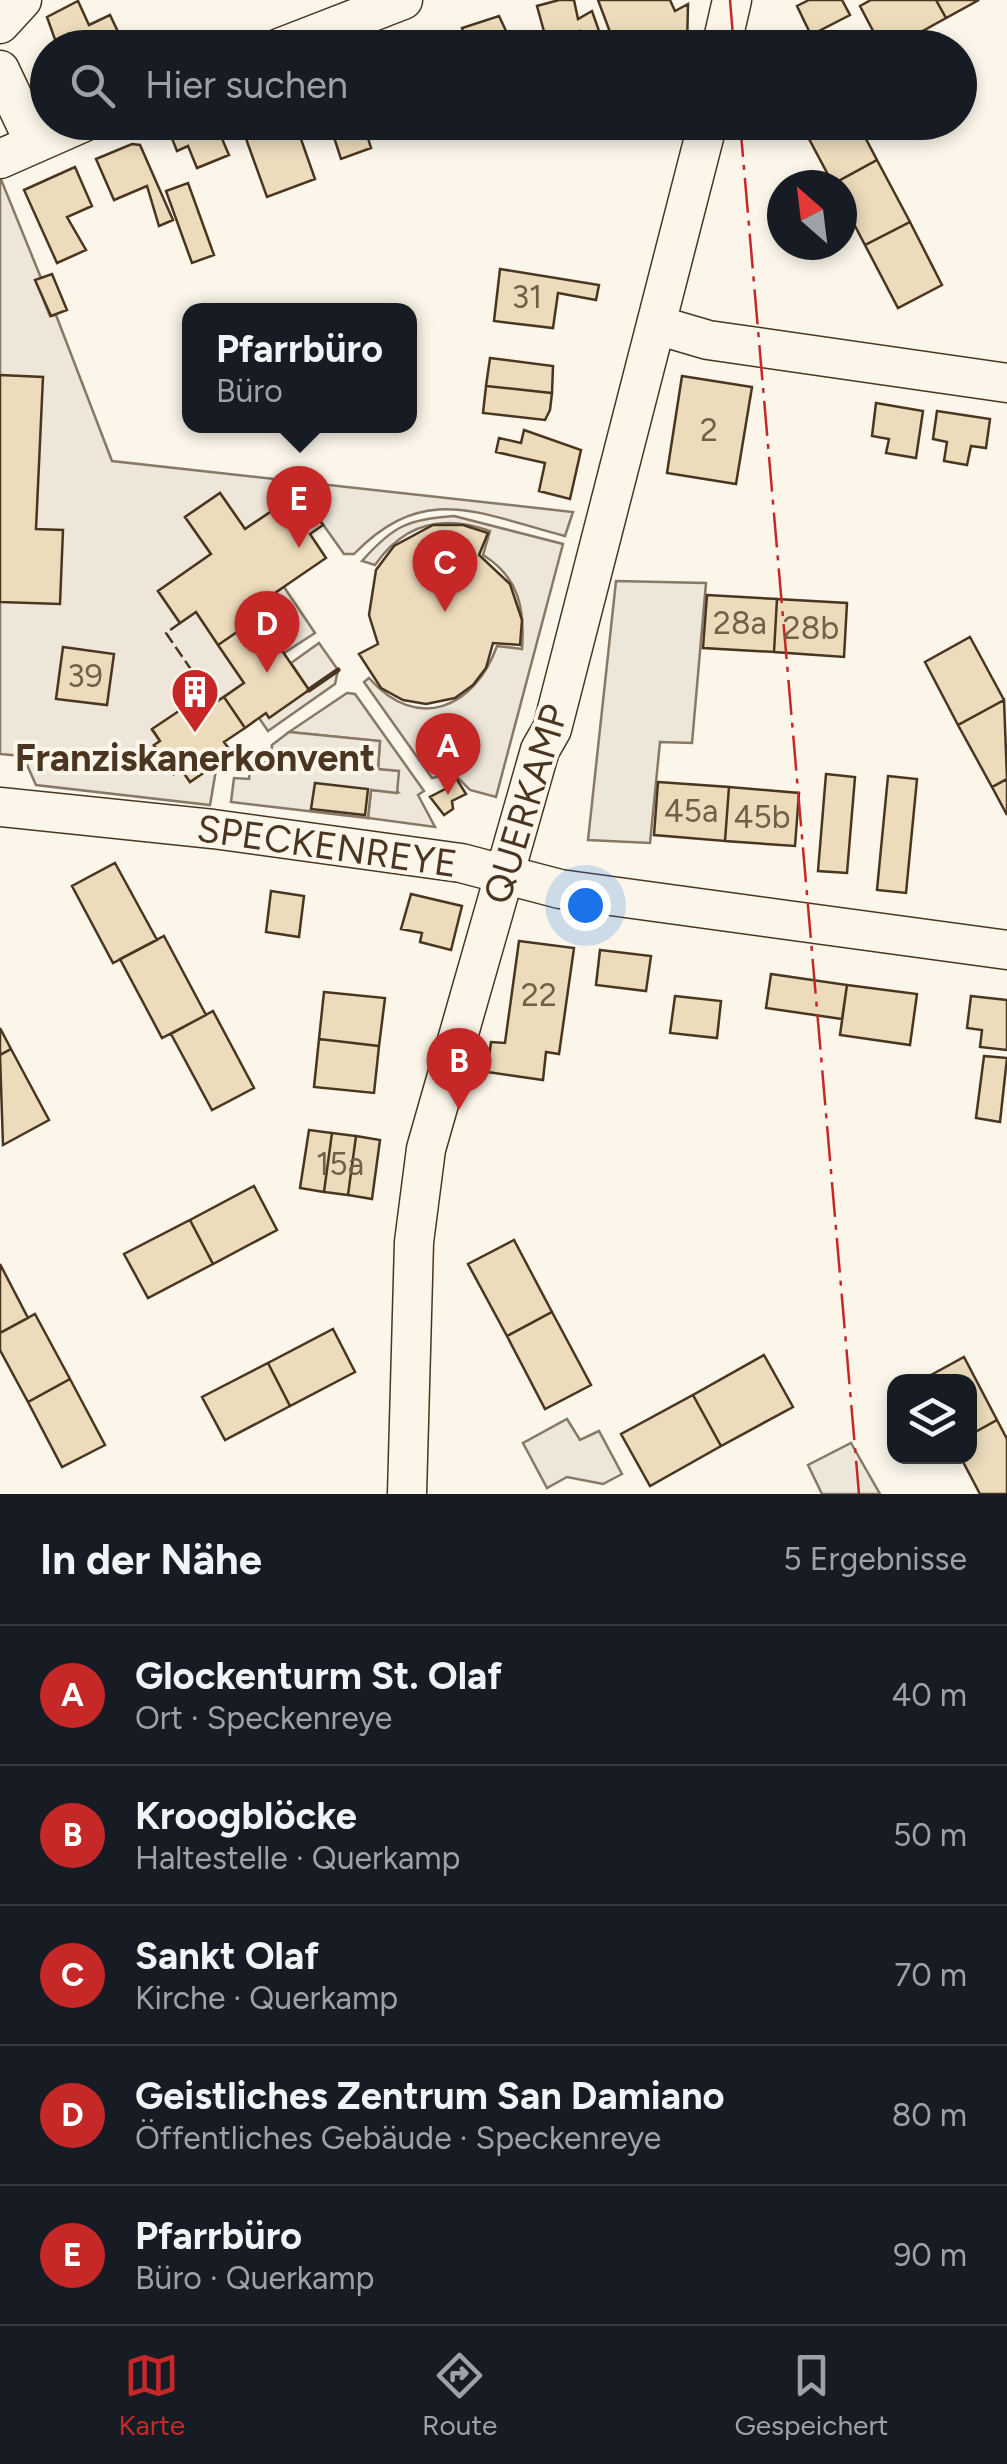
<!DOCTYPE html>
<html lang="de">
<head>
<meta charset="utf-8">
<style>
	:root { --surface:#171b24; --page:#242831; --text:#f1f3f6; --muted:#9ea1a6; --line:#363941; --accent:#c62828 }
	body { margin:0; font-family:Figtree,sans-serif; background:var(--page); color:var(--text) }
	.controls { position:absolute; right:30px; bottom:30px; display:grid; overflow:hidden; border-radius:20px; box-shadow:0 5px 15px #0003 }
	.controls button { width:90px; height:90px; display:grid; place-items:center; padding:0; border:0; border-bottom:2px solid var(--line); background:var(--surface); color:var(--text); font:50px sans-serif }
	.compass { position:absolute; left:767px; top:170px; width:90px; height:90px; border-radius:50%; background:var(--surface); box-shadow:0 5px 15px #0003; rotate:332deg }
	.you { position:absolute; left:585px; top:905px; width:35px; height:35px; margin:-25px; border:8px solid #fff; border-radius:50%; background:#1a73e8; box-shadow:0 0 0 15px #1a73e833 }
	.badge { display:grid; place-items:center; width:65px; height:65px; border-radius:50%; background:var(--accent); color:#fff; font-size:32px; font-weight:700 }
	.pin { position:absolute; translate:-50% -82px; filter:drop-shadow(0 2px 5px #0008) }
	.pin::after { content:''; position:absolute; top:52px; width:35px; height:30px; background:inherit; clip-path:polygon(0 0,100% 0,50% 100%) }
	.popup { position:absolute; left:182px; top:303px; width:235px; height:130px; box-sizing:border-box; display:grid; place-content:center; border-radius:20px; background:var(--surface); filter:drop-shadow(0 2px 8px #0005); font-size:32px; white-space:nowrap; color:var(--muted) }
	.popup b { font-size:38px; color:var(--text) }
	.popup::after { content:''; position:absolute; left:50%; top:100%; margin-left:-20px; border:20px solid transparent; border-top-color:var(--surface) }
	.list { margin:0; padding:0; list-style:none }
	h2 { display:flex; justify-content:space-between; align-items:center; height:130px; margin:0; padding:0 40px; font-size:42px }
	h2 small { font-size:32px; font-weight:400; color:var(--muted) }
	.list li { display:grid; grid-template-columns:65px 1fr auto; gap:30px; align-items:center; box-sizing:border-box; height:140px; padding:0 40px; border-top:2px solid var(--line) }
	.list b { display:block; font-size:38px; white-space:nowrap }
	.list p { margin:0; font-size:32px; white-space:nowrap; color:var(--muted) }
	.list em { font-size:32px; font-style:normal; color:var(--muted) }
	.icon { flex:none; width:55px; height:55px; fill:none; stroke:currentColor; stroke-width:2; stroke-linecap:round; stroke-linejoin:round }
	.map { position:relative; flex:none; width:1007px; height:1494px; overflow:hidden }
	.search { position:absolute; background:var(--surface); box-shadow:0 5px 15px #0003; left:30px; right:30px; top:30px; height:110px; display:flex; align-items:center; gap:25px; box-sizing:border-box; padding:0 35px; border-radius:55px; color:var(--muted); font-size:38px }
	.sheet { height:830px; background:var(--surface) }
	nav { display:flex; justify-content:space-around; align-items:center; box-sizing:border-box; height:140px; border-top:2px solid var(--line); background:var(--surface); font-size:28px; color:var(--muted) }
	nav a { display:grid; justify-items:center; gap:5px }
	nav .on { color:var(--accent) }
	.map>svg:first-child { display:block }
	.green { fill:#ede6d9; stroke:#887966; stroke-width:2.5 }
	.parking { fill:#ede7d9; stroke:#887966; stroke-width:2.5 }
	.building { fill:#ecdcbc; stroke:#4a3520; stroke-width:2.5 }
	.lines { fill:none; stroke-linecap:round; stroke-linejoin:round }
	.minor-casing { stroke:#4a3520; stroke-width:41 }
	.minor { stroke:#fbf6e9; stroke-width:38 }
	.fence { stroke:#4a3520; stroke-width:2.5; stroke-dasharray:12 5; stroke-linecap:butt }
	.wall { stroke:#4a3520; stroke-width:5 }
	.power { stroke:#c62828; stroke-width:2.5; stroke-dasharray:35 8 5 8; stroke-linecap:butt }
	.labels { text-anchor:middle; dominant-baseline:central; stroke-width:8; stroke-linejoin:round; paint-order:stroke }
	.number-label { font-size:32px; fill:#725f47 }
	.poi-label { font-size:38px; font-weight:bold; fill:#4a3520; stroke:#fbf6e9 }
	.street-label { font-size:38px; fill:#4a3520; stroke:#fbf6e9 }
</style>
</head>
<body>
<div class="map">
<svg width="1007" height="1494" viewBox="0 0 1007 1494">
	<rect width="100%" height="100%" fill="#fbf6e9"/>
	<path class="green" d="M 0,177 L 41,278 L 36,281 L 50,316 L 56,315 L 112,461 L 573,512 L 565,536 C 479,514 425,481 354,554 L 344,554 L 300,492 L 245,529 L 220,493 L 185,517 L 211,554 L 158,591 L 180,623 L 196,612 L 244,683 L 202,711 L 194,701 L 152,730 L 160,741 L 154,746 L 174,774 L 181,769 L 190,782 L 217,764 L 210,805 L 36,785 L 23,756 L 0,754 Z
		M 454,516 L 563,544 L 496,797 L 470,790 L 453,773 L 432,778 L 364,682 L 369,678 C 417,733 475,708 497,646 L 522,649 C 525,609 519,577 483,555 L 490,531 C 443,514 404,523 375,565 L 362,561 C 393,526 408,519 454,516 Z
		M 284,587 L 315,633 L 284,653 L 253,608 Z
		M 319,643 L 338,670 L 335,684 L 268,731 L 259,718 L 266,713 L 270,717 L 309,690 L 291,663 Z
		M 347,693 L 355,694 L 424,791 L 418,795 L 435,827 L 368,818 L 371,790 L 398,792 L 378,769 L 380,741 L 289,732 Z"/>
	<path class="parking" d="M 616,581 L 706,583 L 692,743 L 660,742 L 650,843 L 588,840 Z
		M 289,732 L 380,741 L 378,769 L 399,771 L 397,793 L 371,790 L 368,818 L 231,802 L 234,778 L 249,779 L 251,761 L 270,763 L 272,745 Z
		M 567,1419 L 580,1440 L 599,1431 L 622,1474 L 603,1484 L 567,1477 L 547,1488 L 523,1443 Z
		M 851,1443 L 880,1494 L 822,1494 L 808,1465 Z"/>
	<path class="building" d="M 559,0 L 574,0 L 578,19 L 592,11 L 605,48 L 577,48 L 584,44 L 580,31 L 567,34 L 569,40 L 548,46 L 537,6 Z
		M 598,0 L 670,0 L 675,11 L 688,4 L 687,48 L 616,48 Z
		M 809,0 L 842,0 L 850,15 L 811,35 L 797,6 Z
		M 871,0 L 936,0 L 946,18 L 892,48 L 882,48 L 860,6 Z
		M 936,0 L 979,0 L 946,18 Z
		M 78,1 L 89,25 L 110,15 L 120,36 L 96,48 L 58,48 L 47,17 Z
		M 499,16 L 514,48 L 468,48 L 462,28 Z
		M 434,36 L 439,48 L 404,48 Z
		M 189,122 L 207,122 L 212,137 L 220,134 L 229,155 L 197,168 L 188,146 L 177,151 L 169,131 Z
		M 240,122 L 295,122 L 315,179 L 267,197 Z
		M 329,122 L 363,122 L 371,148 L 341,159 Z
		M 800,122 L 857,122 L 877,160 L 833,184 Z
		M 132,144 L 140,145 L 173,220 L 159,226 L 147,186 L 114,200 L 96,159 Z
		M 877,160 L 910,222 L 865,245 L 842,201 L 842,185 L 833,184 Z
		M 75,167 L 92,206 L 67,217 L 86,250 L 57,263 L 24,190 Z
		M 188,183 L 214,255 L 192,263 L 166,191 Z
		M 910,222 L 942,285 L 898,308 L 865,245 Z
		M 500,269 L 599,285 L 596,300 L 558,293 L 553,328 L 494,321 Z
		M 52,274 L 67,310 L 51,316 L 35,280 Z
		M 490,358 L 553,366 L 552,393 L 486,386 Z
		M 0,375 L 43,377 L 36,529 L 63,530 L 60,604 L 0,602 Z
		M 682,376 L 752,387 L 736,484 L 667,473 Z
		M 486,386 L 552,393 L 550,410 L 545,420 L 483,413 Z
		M 876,403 L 923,411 L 916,458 L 886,453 L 889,439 L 872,436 Z
		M 937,411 L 990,419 L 986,448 L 971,446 L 967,465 L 944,461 L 947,442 L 933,439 Z
		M 524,430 L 581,450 L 570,499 L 539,491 L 545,463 L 496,452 L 499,438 L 521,443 Z
		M 300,492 L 323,525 L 310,534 L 326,558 L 253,608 L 259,617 L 218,645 L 196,612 L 180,623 L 158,591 L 211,554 L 185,517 L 220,493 L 245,529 Z
		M 433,525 L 463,525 L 488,533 L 479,555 L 510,584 L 522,620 L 520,645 L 493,643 L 486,668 L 473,685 L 455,698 L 426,704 L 403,700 L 381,688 L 359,654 L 378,644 L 369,615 L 376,570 L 394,546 Z
		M 707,595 L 777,599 L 774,652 L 703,648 Z
		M 777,599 L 847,603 L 844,657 L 774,652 Z
		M 259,617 L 309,690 L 269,718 L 266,713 L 245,728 L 224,697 L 244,683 L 218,645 Z
		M 970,637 L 1004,700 L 958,725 L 925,662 Z
		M 63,647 L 114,654 L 107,705 L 56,699 Z
		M 224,697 L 245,728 L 224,742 L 232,753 L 190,782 L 181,769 L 174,774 L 154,745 L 160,741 L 152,729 L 194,701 L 202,711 Z
		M 1004,700 L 1007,779 L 992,787 L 958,725 Z
		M 826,774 L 855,777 L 847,873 L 818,871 Z
		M 888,776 L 917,779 L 906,893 L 877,890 Z
		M 448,777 L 456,778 L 466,794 L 452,801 L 453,809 L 444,815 L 430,797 L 445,789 Z
		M 1007,779 L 1007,815 L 992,787 Z
		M 658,782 L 729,787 L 725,841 L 654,835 Z
		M 315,783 L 368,789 L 365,815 L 311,809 Z
		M 729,787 L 799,793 L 795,846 L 725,841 Z
		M 115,863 L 157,940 L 113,963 L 72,886 Z
		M 271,891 L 304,896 L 299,937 L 266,932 Z
		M 411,894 L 462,906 L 451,950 L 420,942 L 422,933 L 401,929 Z
		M 164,936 L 206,1015 L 162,1038 L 120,959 Z
		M 519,941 L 574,948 L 559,1054 L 546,1052 L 543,1080 L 487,1072 L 491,1042 L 505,1043 Z
		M 600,950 L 651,956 L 646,991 L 596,985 Z
		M 771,974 L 847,985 L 842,1019 L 766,1008 Z
		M 847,985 L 917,994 L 910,1045 L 840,1035 Z
		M 324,992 L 385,998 L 379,1046 L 319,1039 Z
		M 675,996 L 721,1001 L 717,1038 L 670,1033 Z
		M 971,996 L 1007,1000 L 1007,1050 L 980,1047 L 982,1030 L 967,1028 Z
		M 213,1011 L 254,1088 L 212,1110 L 171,1034 Z
		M 0,1028 L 11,1049 L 0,1055 Z
		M 319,1039 L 379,1046 L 374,1093 L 314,1087 Z
		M 11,1049 L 49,1120 L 3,1145 L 0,1055 Z
		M 984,1056 L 1007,1058 L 1000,1122 L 976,1118 Z
		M 309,1130 L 332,1133 L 324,1192 L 300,1188 Z
		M 332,1133 L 356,1136 L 348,1195 L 324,1192 Z
		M 356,1136 L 380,1140 L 372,1199 L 348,1195 Z
		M 254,1186 L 277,1230 L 213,1264 L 190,1220 Z
		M 190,1220 L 213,1264 L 148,1298 L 124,1254 Z
		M 514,1240 L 552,1312 L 507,1336 L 468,1264 Z
		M 0,1264 L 28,1318 L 0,1333 Z
		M 552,1312 L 591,1385 L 545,1409 L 507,1336 Z
		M 35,1314 L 70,1379 L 28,1402 L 0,1350 L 0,1333 Z
		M 333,1329 L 355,1372 L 290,1406 L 268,1363 Z
		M 764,1355 L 793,1407 L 721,1446 L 693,1395 Z
		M 964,1357 L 997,1420 L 970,1435 L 970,1382 L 920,1381 Z
		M 268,1363 L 290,1406 L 225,1440 L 202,1397 Z
		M 70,1379 L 105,1445 L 62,1467 L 28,1402 Z
		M 693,1395 L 721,1446 L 650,1486 L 621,1434 Z
		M 997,1420 L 1007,1439 L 1007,1494 L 980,1494 L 960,1456 L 970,1456 L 970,1435 Z"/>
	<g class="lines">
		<g class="minor-casing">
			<path id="minor" d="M 0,24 L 22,0
				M 279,48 L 403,0
				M 721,48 L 732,0
				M 0,70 L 34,142
				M 0,159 L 84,122
				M 657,325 L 708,340 L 1007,383
				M 0,807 L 213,829 L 461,863 L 560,889 L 1007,950
				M 407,1494 L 414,1242 L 426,1149 L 540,750 L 552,729 L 708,122"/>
		</g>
		<use href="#minor" class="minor"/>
		<path class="fence" d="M 180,623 L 166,633 L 214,703"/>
		<path class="wall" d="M 309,690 L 338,670"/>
		<path class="power" d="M 730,0 L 734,48
			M 740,122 L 859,1494"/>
	</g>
	<defs>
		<g id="building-pin" transform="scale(2.5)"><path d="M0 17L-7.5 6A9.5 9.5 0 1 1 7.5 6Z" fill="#c62828" stroke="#fbf6e9"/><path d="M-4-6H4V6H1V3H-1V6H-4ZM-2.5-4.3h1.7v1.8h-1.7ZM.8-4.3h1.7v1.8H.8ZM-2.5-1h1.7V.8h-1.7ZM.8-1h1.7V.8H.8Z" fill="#fff"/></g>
	</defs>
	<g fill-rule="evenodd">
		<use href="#building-pin" x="195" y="692"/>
	</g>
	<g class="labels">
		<g class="number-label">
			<text x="527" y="297">31</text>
			<text x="709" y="430">2</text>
			<text x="740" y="623">28a</text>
			<text x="811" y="628">28b</text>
			<text x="85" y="676">39</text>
			<text x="691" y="811">45a</text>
			<text x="762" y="817">45b</text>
			<text x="539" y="995">22</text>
			<text x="340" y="1164">15a</text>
		</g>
		<g class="poi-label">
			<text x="195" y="758">Franziskanerkonvent</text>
		</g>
		<g class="street-label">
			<text transform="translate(526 804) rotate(-73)">QUERKAMP</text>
			<text transform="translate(327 846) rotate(8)">SPECKENREYE</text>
		</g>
	</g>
</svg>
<div class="controls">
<button><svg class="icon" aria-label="layers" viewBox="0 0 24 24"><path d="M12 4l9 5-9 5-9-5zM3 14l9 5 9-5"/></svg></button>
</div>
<svg class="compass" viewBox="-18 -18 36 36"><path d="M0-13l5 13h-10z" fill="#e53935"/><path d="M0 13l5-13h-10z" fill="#9ea1a6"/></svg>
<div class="you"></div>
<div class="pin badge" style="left:448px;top:795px">A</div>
<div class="pin badge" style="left:459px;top:1110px">B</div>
<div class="pin badge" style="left:445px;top:612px">C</div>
<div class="pin badge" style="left:267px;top:673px">D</div>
<div class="pin badge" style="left:299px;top:548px">E</div>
<div class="popup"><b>Pfarrbüro</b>Büro</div>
<div class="search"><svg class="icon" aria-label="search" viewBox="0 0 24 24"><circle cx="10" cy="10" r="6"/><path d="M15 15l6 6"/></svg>Hier suchen</div>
</div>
<section class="sheet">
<h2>In der Nähe<small>5 Ergebnisse</small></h2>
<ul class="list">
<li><span class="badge">A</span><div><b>Glockenturm St. Olaf</b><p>Ort · Speckenreye</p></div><em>40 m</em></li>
<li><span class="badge">B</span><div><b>Kroogblöcke</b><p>Haltestelle · Querkamp</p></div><em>50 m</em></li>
<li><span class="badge">C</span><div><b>Sankt Olaf</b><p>Kirche · Querkamp</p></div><em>70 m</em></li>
<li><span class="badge">D</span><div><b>Geistliches Zentrum San Damiano</b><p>Öffentliches Gebäude · Speckenreye</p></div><em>80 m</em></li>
<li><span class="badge">E</span><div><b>Pfarrbüro</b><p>Büro · Querkamp</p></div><em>90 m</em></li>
</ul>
</section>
<nav>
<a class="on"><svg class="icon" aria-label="map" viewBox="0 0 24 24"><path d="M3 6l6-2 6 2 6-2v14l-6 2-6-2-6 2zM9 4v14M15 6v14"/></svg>Karte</a>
<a><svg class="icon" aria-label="directions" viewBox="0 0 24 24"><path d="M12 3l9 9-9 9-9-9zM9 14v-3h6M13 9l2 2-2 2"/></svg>Route</a>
<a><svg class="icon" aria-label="saved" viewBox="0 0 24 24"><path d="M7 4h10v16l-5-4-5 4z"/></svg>Gespeichert</a>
</nav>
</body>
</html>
